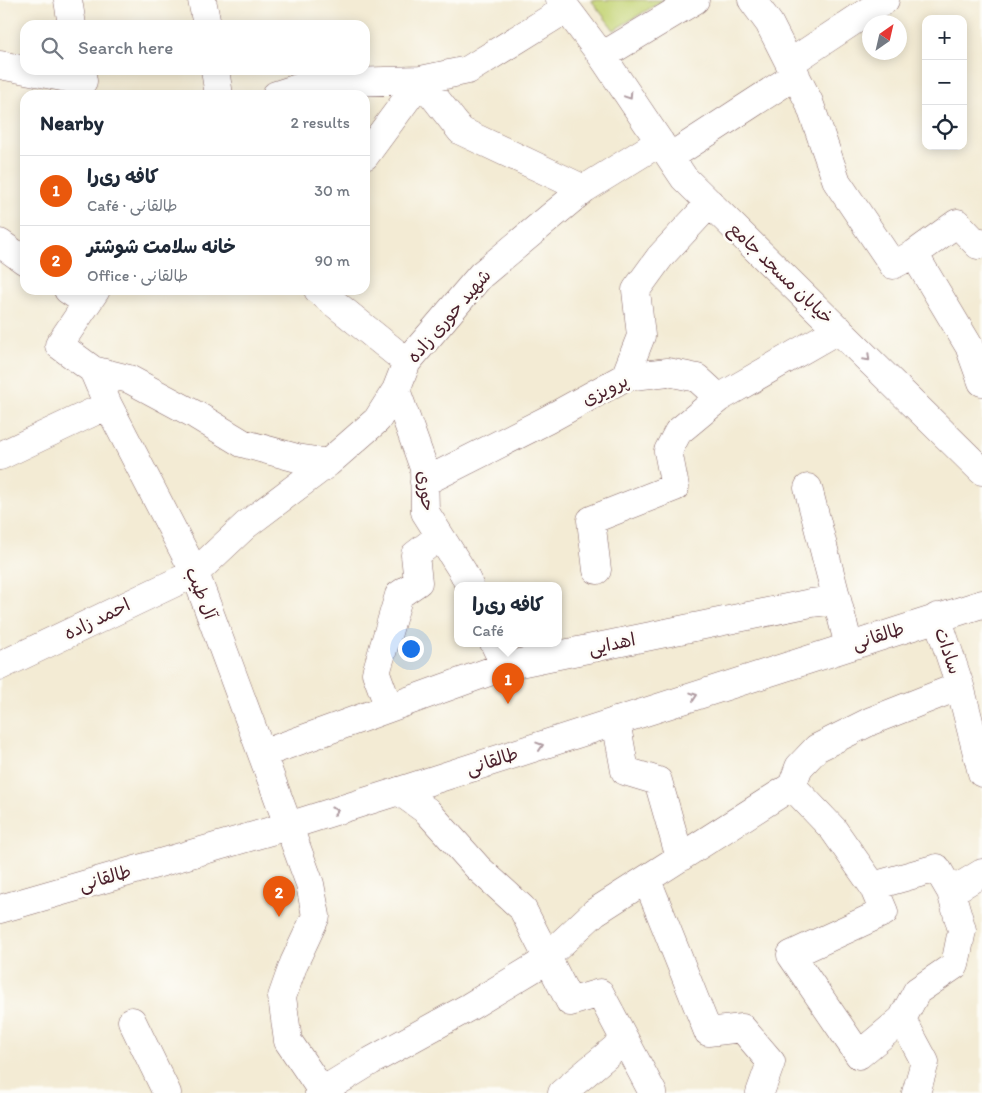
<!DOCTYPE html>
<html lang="en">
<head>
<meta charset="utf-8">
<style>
	:root { --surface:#fff; --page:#f6f6f7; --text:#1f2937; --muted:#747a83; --line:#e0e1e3; --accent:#ea580c }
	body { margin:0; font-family:Itim,"Playpen Sans Arabic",sans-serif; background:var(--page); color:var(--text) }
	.controls { position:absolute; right:15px; top:15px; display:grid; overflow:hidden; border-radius:10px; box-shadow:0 2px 12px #0003 }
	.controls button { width:45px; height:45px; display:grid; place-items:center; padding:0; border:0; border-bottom:1px solid var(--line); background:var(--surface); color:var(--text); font:25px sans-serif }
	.compass { position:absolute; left:862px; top:15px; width:45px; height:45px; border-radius:50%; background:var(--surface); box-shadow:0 2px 12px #0003; rotate:34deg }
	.you { position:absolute; left:410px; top:648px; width:18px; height:18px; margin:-12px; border:4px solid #fff; border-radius:50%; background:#1a73e8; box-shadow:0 0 0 8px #1a73e833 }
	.badge { display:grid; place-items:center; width:32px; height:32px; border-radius:50%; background:var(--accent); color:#fff; font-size:16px; font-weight:700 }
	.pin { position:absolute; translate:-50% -41px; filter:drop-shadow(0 1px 2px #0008) }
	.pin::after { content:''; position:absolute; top:26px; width:18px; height:15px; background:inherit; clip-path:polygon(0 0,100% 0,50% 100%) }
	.popup { position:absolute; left:454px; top:582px; width:108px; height:65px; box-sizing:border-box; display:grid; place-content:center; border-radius:10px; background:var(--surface); filter:drop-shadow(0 1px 4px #0005); font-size:16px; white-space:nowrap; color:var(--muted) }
	.popup b { font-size:19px; color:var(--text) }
	.popup::after { content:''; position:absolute; left:50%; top:100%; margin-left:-10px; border:10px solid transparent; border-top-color:var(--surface) }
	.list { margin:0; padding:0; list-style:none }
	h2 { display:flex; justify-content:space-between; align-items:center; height:65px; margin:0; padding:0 20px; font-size:21px }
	h2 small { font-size:16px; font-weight:400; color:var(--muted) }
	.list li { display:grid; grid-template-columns:32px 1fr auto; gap:15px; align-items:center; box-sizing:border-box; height:70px; padding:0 20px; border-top:1px solid var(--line) }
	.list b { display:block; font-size:19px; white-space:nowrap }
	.list p { margin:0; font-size:16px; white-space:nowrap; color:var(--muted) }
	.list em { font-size:16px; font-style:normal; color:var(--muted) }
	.icon { flex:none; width:28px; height:28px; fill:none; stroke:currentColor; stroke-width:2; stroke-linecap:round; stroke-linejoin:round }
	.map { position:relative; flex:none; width:982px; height:1093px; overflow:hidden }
	.search { position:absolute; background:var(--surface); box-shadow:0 2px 12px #0003; left:20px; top:20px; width:350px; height:55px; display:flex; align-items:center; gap:12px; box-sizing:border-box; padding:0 18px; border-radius:15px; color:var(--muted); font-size:19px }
	.panel { position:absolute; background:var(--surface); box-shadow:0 2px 12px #0003; left:20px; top:90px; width:350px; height:205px; border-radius:15px }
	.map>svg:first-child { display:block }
	.green { fill:#c4d476; stroke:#877a50 }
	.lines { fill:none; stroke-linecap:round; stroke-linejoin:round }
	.minor-casing { stroke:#856666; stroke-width:29 }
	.major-casing { stroke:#856666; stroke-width:29 }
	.minor { stroke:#fff; stroke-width:28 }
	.major { stroke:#fff; stroke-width:28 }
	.oneway { stroke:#ae9aa0 }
	.labels { text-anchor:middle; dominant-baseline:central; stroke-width:5; stroke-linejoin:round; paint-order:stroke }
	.street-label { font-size:18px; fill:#4a1f2b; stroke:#fdfcf7 }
</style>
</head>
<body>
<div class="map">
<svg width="982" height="1093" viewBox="0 0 982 1093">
	<rect width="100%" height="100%" fill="#fdfcf7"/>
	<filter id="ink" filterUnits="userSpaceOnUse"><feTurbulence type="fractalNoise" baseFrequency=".02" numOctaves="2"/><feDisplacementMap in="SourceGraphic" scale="10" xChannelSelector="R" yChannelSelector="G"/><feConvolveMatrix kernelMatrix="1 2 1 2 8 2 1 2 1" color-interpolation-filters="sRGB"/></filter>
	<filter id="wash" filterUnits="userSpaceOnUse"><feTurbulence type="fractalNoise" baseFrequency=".0096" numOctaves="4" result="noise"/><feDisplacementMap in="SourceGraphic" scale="20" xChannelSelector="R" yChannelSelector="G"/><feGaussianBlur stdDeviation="1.12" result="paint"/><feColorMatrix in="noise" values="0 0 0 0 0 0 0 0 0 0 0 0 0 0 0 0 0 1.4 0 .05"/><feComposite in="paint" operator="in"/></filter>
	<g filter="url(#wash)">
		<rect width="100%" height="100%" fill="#f3ebd4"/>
		<path class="green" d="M 591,0 L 664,0 L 614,30 Z"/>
	</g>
	<g filter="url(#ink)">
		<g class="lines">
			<g class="minor-casing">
				<path id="minor" d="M 68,0 L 72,25
					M 202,0 L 207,25
					M 560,0 L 602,56 L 684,178 L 982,471
					M 752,0 L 769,23 L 809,102 L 837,182 L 893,265 L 914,254 L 969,346 L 982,382
					M 602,56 L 695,0
					M 790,63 L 885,0
					M 0,65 L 83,81 L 81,70
					M 215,70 L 219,95
					M 276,95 L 313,83 L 421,80 L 468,70 L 566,9
					M 365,156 L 421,80 L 461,131 L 584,189
					M 670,157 L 796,75
					M 0,243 L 25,261
					M 914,254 L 957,223 L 978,245 L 982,242
					M 68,290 L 87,303
					M 96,290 L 59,345 L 93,370 L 129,379 L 196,415 L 242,443 L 297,458 L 328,463
					M 318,290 L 407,362
					M 93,370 L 108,405 L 195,573 L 310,884 L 316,916 L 294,963 L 282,997 L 288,1041 L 322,1091
					M 625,377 L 641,336 L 636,290 L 660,257 L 710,203
					M 396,390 L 424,468 L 425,512 L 463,572 L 469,585
					M 0,456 L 108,405
					M 424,482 L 547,420 L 625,377 L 668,372 L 697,378 L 719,398 L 839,329
					M 808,488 L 837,600
					M 597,570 L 591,520 L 675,487 L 668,451 L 678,432 L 719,398
					M 937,617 L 960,686 L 982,773
					M 494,643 L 505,666
					M 0,666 L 195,573 L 246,525 L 328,463 L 377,420 L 396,390 L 407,362 L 481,275 L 584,189 L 660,142
					M 389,708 L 376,673 L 399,595 L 418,582 L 415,555 L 440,536
					M 616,721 L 625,771 L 658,781 L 680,858
					M 262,754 L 505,666 L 811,603 L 837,600 L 849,646
					M 792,786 L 833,829 L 873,886 L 937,868 L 951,892 L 982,873
					M 399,791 L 427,811 L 478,868 L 522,908 L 570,1002 L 600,993 L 653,1093
					M 647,880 L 708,1032 L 742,1028 L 771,1062 L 760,1093
					M 873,886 L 884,912 L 791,955 L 859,1055 L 902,1019
					M 132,1021 L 167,1093
					M 319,1093 L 371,1061 L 469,1007 L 537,966 L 595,912 L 792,786 L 799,767 L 817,748 L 871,721 L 960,686
					M 562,1093 L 625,1040
					M 916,1093 L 925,1062 L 902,1019 L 917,991 L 955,965 L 962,930 L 951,892"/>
			</g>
			<g class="major-casing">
				<path id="major" d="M 0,909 L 288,826 L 399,791 L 982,604"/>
			</g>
			<use href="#minor" class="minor"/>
			<use href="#major" class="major"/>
		</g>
		<defs><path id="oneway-chevron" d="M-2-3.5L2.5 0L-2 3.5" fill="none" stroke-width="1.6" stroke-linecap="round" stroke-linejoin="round" transform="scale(1.25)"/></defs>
		<g class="oneway">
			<use href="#oneway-chevron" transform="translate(629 96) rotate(56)"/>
			<use href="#oneway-chevron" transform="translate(867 358) rotate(45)"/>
			<use href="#oneway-chevron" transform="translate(694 696) rotate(-18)"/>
			<use href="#oneway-chevron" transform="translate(540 746) rotate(-18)"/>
			<use href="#oneway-chevron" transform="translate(335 811) rotate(-17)"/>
		</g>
	</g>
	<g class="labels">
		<g class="street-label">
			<text transform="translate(781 273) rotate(44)">خیابان مسجد جامع</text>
			<text transform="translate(449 316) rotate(-49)">شهید حوری زاده</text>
			<text transform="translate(605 390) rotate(-26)">پرویزی</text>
			<text transform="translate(426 491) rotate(83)">حوری</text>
			<text transform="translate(201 593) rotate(68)">آل طیب</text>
			<text transform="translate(97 619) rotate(-26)">احمد زاده</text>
			<text transform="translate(878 636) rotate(-18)">طالقانی</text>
			<text transform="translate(612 644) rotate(-12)">اهدایی</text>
			<text transform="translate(948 651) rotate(71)">سادات</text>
			<text transform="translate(492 761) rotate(-18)">طالقانی</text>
			<text transform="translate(105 878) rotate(-16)">طالقانی</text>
		</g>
	</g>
</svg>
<div class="controls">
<button>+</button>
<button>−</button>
<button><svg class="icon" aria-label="locate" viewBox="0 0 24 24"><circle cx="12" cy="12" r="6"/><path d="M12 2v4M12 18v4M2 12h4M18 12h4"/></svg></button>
</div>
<svg class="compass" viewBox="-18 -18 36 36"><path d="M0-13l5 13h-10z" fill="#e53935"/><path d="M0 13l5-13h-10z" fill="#747a83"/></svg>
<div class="you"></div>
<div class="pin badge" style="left:508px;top:704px">1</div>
<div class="popup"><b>کافه‌ ری‌را</b>Café</div>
<div class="pin badge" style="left:279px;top:917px">2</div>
<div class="search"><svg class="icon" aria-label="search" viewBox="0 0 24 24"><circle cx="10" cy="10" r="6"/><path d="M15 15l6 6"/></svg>Search here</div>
<section class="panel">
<h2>Nearby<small>2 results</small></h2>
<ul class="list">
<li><span class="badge">1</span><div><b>کافه‌ ری‌را</b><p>Café · طالقانی</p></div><em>30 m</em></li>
<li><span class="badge">2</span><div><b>خانه سلامت شوشتر</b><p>Office · طالقانی</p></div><em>90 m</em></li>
</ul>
</section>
</div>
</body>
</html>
